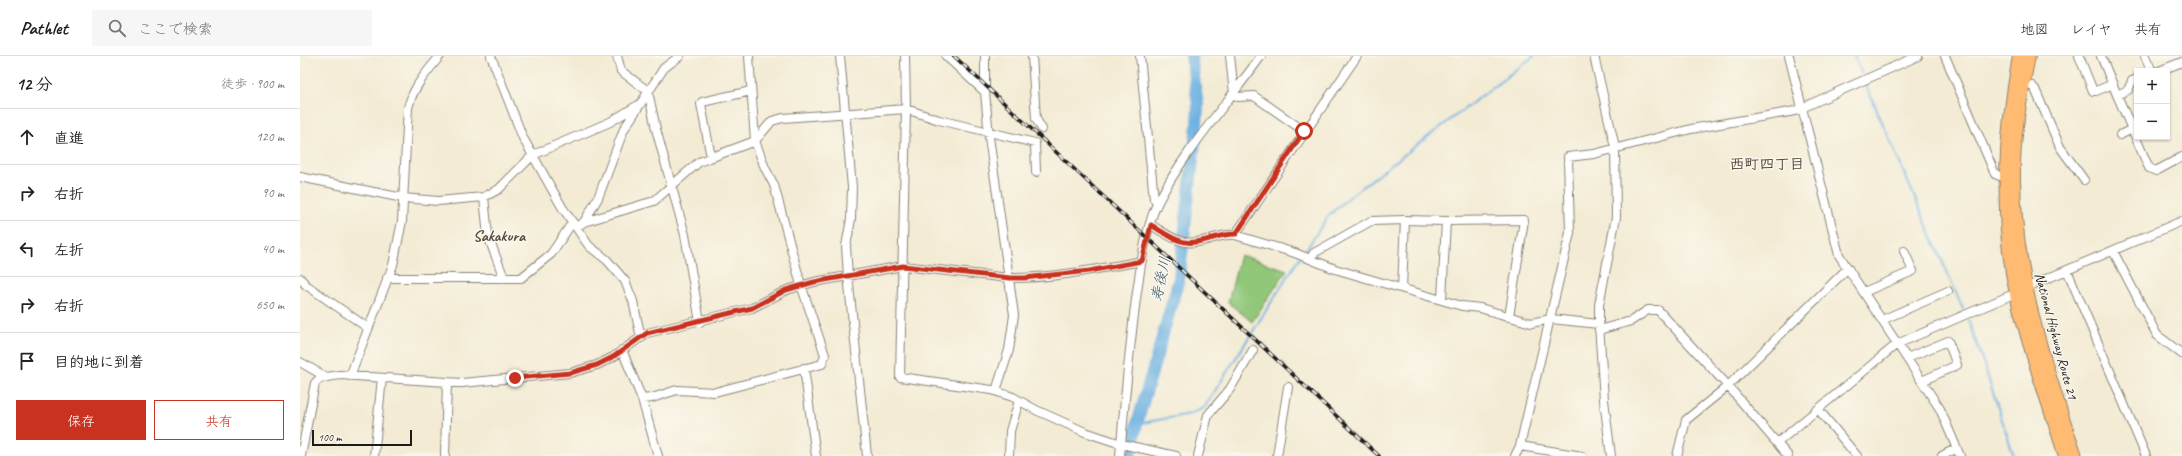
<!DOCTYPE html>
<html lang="ja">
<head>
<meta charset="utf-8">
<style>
	:root { --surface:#fff; --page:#f6f6f6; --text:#222; --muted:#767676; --line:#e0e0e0; --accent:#c8321e }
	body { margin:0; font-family:Caveat,"Klee One",sans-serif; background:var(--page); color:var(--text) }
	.controls { position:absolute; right:12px; top:12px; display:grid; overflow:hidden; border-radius:0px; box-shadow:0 1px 3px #0004 }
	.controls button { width:36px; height:36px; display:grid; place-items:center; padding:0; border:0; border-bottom:1px solid var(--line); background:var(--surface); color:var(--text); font:20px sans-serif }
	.scale { position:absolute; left:12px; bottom:10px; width:100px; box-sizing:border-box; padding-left:4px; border:2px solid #1c1c1c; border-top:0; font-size:11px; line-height:14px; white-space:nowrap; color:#1c1c1c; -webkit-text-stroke:3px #fbf7ec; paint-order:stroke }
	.stop { position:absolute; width:12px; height:12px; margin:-9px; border:3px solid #c8321e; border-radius:50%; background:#fff }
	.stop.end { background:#c8321e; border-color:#fff; box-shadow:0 1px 4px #0008 }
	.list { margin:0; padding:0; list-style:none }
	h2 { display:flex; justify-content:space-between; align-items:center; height:52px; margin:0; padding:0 16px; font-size:17px }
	h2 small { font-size:13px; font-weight:400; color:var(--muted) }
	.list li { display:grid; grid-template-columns:26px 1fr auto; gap:12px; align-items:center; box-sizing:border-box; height:56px; padding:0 16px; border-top:1px solid var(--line) }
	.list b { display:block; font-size:15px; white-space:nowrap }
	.list em { font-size:13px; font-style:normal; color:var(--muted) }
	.actions { display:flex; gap:8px; padding:12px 16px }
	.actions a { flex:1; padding:9px 0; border:1px solid var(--accent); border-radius:0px; text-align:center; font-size:14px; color:var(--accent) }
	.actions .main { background:var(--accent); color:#fff }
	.icon { flex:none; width:22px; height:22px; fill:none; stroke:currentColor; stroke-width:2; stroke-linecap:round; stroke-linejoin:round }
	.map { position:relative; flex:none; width:1882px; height:400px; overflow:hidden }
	header { display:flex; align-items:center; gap:24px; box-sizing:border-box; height:56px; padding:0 20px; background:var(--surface); border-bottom:1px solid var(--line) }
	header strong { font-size:19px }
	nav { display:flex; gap:22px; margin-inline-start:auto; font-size:14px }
	.search { width:280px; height:36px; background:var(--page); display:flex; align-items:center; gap:10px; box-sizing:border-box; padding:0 14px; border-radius:0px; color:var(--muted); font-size:15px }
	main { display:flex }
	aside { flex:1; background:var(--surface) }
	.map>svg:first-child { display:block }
	.green { fill:#91c779; stroke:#56724a }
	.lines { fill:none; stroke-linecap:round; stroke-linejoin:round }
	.stream { stroke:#6cb1e2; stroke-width:2 }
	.river { stroke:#6cb1e2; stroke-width:12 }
	.minor-casing { stroke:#888478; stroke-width:10 }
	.highway-casing { stroke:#888478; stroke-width:14 }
	.minor { stroke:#fff; stroke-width:8 }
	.highway { stroke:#febb71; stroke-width:12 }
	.rail-casing { stroke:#1c1c1c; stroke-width:3.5 }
	.rail { stroke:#fbf7ec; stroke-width:2; stroke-dasharray:6; stroke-linecap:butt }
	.route { stroke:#c8321e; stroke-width:5 }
	.labels { text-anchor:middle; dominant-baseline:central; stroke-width:3; stroke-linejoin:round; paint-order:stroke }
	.street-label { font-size:14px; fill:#1c1c1c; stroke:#fbf7ec }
	.neighbourhood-label { font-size:15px; font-weight:bold; fill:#564a3e; stroke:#fbf7ec }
	.water-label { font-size:15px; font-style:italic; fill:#3c586b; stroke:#fbf7ec }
	.quarter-label { font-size:16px; font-weight:bold; fill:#564a3e; stroke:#fbf7ec }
</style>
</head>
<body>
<header>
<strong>Pathlet</strong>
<div class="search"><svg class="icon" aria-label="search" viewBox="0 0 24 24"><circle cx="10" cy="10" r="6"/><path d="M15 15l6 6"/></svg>ここで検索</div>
<nav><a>地図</a><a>レイヤ</a><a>共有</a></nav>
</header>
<main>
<aside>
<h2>12 分<small>徒歩 · 900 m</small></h2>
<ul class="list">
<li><svg class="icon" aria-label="ahead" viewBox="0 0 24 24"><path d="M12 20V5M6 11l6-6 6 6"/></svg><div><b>直進</b></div><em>120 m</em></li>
<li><svg class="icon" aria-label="right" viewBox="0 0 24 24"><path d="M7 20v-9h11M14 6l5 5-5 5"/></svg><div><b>右折</b></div><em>90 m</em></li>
<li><svg class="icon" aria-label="left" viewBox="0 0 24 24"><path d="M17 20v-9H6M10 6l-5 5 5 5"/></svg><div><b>左折</b></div><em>40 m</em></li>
<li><svg class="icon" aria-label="right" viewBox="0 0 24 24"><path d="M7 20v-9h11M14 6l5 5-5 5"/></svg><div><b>右折</b></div><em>650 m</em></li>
<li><svg class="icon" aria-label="arrive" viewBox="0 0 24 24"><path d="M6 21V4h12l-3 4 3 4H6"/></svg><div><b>目的地に到着</b></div></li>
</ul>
<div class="actions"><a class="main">保存</a><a>共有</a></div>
</aside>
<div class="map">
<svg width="1882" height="400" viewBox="0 0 1882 400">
	<rect width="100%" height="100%" fill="#fbf7ec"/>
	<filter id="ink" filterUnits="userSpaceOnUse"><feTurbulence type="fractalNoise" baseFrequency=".025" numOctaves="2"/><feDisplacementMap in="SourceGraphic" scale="8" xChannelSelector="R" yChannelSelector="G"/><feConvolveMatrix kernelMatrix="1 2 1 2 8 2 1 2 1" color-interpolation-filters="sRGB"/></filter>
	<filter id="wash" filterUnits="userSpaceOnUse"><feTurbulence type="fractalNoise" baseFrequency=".012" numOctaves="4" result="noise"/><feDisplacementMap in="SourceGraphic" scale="16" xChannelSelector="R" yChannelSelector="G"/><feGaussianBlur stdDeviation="0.9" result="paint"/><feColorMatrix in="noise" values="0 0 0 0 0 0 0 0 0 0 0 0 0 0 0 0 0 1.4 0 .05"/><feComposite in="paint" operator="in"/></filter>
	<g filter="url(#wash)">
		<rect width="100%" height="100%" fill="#f3ebd4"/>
		<path class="green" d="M 940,199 L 987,214 L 952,266 L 928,246 Z"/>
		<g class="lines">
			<path class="stream" d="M 1554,0 L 1562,18
				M 1566,29 L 1663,253
				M 1003,198 L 1029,159 L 1054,137 L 1234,0
				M 1668,264 L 1678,291 L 1714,400
				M 837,368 L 890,358 L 904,352 L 1000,201"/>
			<path class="river" d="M 830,400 L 837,368 L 879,223 L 897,69 L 898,49 L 891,0"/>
		</g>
	</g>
	<g filter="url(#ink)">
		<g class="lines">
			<g class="minor-casing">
				<path id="minor" d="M 191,0 L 223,82 L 262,151 L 289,190 L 307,204 L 325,225 L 333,245 L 341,282
					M 317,0 L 321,15 L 348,35 L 356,73 L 385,179 L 400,266
					M 540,0 L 552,131 L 551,163 L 546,190 L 548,220 L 567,400
					M 605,0 L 606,53 L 600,321 L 692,334 L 713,341 L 736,354 L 785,376 L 821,388 L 876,400
					M 646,0 L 685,36
					M 685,0 L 685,36 L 689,81 L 714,259 L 709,294 L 696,335
					M 732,0 L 736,63 L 742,73
					M 840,0 L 854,143 L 857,147
					M 930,0 L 934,38 L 938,41 L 954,40 L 1004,75
					M 1294,0 L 1315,91 L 1316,161 L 1299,249 L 1299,268 L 1304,344 L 1311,400
					M 1489,0 L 1539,199 L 1640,353 L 1660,400
					M 1645,0 L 1695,118 L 1705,122
					M 1779,0 L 1793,35 L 1796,35 L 1813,28
					M 1801,0 L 1817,39
					M 1845,0 L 1852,15
					M 1859,15 L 1882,6
					M 1837,23 L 1832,25 L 1828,34 L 1817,39 L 1849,112 L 1856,115 L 1882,101
					M 1723,28 L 1732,30 L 1735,33 L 1760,91 L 1784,124
					M 1820,79 L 1832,73
					M 411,101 L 401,48 L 402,46 L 451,35
					M 0,121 L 103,142 L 138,145 L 184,141 L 199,133 L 233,99 L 310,66 L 340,48
					M 184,141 L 188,180 L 204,222
					M 1105,164 L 1146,165
					M 284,166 L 298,142 L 324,73 L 364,12 L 380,0
					M 851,169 C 860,174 870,182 881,185 C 898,191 918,177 935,179 L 995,197 L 1035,213 L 1162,250 L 1180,252 L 1231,267 L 1251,263 L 1299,268
					M 276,171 L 284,166 L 354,145 L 399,106 L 455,85 L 472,65 L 483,62 L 606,53 L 639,64 L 735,87 L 736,116
					M 935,179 L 1057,0
					M 1813,195 L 1857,279 L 1882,298
					M 1010,203 L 1014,197 L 1071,165 L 1105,164 L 1102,232
					M 1767,214 L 1846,400
					M 0,222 L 6,229 L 68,272
					M 87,222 L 221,222 L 251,198 L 272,167
					M 1725,232 L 1882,165
					M 1564,236 L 1613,215 L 1604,195
					M 1142,243 L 1146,165 L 1224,164 L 1209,261
					M 1582,264 L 1648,235
					M 1299,274 L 1331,265 L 1348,254 L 1358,254 L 1428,330 L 1488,400
					M 322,294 L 342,343 L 358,400
					M 1607,302 L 1648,285 L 1657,309 L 1622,325
					M 0,306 L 26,321
					M 504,312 L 516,400
					M 50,320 L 93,209 L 102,165 L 108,52 C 113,31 126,17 140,0
					M 342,343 L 352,342 L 377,334 L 415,336 L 522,308 L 525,299 L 501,229 L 474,129 L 465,112 L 455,85 L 449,0
					M 1518,353 L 1557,400
					M 1477,387 L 1597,288 L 1716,237
					M 1220,390 L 1282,400
					M 1,400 L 15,327 L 20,322 L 40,319 L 162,327 L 270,317 L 297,309 L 313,301 L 347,277 L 452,252 L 487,234 L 514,226 L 603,210 L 709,222 C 754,222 798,213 842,205
					M 74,400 L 82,322
					M 145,400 L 147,326
					M 709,400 L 710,375 L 719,345
					M 820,400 C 825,340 830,281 839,222 C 842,200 848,166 858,146 C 885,94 927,48 961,0
					M 898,400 L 908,359 L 930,333 L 953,294
					M 977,400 L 988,331
					M 1215,400 L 1220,390 L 1270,177 L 1268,101 L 1294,98 L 1391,73 L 1495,55 L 1618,0
					M 1377,400 L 1386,364 L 1428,330 L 1548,212
					M 1642,400 L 1657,392"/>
			</g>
			<g class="highway-casing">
				<path id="highway" d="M 1719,0 C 1705,78 1699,159 1716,238 C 1728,292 1748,346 1765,400
					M 1729,0 C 1721,40 1713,82 1714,123 C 1715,219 1745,310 1776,400"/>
			</g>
			<use href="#minor" class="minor"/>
			<use href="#highway" class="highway"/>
			<g class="rail-casing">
				<path id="rail" d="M 654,0 L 1079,400"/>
			</g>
			<use href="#rail" class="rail"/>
		</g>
	</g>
	<g class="lines" filter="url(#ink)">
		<path class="route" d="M 215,322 L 270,317 L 297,309 L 313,301 L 347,277 L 452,252 L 486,234 L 514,226 L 603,210 L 710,222 L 724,222 L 789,215 L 842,205 L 851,169 C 860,174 870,182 881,185 C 898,191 918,177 936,178 L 1004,75"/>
	</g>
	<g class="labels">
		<g class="street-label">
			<text transform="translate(1756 280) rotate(75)">National Highway Route 21</text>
		</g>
		<g class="neighbourhood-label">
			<text x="1467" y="108">西町四丁目</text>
		</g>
		<g class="water-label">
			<text transform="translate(861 223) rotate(-78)">寿後川</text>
		</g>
		<g class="quarter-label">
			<text x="199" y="180">Sakakura</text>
		</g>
	</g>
</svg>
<div class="controls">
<button>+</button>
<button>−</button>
</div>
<div class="scale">100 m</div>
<div class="stop" style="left:1004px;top:75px"></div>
<div class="stop end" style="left:215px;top:322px"></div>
</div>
</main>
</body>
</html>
